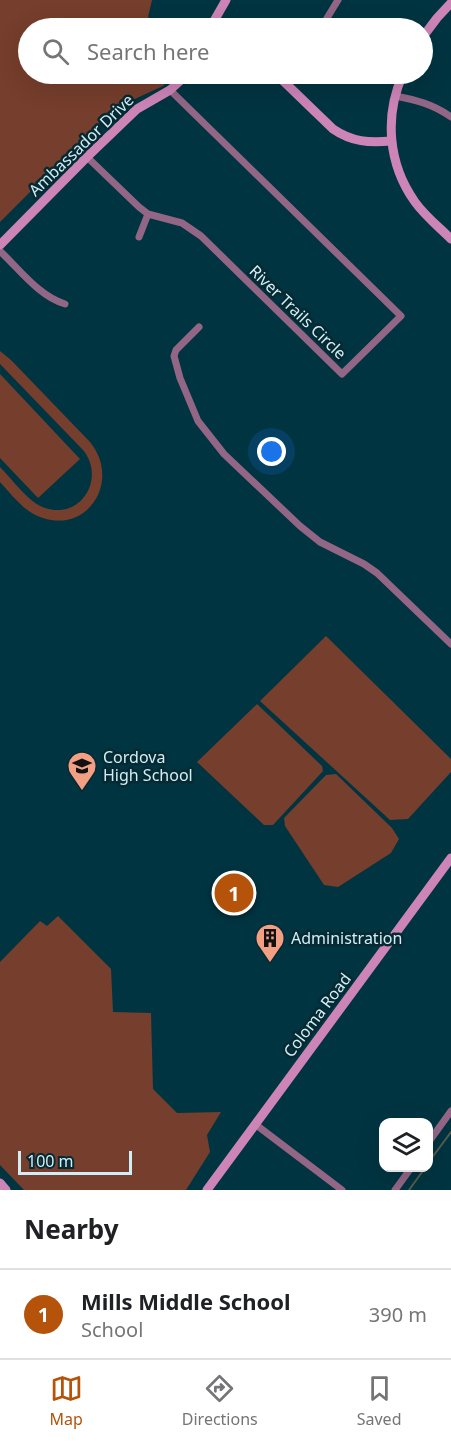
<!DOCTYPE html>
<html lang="en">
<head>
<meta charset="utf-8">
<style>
	:root { --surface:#fff; --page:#f6f6f6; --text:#202124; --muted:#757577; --line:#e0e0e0; --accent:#b45309 }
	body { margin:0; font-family:"Noto Sans",sans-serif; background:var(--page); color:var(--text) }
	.controls { position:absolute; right:18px; bottom:18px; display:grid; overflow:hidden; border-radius:12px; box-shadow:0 6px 24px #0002 }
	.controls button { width:54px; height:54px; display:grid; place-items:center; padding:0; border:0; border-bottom:2px solid var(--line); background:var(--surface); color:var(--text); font:30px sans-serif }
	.scale { position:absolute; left:18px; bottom:15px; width:114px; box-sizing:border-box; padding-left:6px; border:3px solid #cfeef8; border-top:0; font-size:16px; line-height:21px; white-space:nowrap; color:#cfeef8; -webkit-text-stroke:4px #062932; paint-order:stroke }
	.you { position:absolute; left:272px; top:452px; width:21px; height:21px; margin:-15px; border:4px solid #fff; border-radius:50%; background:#1a73e8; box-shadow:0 0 0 9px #1a73e833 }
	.badge { display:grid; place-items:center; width:39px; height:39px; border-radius:50%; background:var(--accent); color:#fff; font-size:20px; font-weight:700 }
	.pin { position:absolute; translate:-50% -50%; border:3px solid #fff; box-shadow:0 2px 6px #0006 }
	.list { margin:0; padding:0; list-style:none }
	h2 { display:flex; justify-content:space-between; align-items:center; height:78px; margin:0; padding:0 24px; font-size:26px }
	h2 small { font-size:20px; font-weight:400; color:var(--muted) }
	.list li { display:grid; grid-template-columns:39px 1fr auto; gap:18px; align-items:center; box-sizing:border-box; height:90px; padding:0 24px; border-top:2px solid var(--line) }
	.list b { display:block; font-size:22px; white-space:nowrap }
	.list p { margin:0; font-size:20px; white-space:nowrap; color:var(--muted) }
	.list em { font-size:20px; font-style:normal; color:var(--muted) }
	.icon { flex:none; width:33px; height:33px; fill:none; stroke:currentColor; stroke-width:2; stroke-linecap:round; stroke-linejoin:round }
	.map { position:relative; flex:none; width:451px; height:1190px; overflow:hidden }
	.search { position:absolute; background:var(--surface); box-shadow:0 6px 24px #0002; left:18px; right:18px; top:18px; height:66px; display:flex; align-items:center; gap:15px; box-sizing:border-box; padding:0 21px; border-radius:33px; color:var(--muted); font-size:22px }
	.sheet { height:168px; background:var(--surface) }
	nav { display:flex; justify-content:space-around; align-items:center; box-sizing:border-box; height:84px; border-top:2px solid var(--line); background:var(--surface); font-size:16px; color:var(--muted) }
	nav a { display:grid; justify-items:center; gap:3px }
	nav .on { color:var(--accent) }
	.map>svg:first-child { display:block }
	.green { fill:#763e2c }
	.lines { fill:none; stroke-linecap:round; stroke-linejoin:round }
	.stream { stroke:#555b4d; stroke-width:2 }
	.street { stroke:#936685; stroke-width:7 }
	.secondary { stroke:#cd84b7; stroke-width:9 }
	.labels { text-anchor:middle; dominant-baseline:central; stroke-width:5; stroke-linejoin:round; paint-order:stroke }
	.street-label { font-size:16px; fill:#cfeef8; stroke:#062932 }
	.poi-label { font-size:16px; fill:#cfeef8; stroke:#062932; text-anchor:start }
</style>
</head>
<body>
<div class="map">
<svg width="451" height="1190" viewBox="0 0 451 1190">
	<rect width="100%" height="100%" fill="#003441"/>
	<path class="green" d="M 0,0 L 152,0 L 148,17 L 163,28 L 28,28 L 28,74 L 173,74 L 163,86 L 113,109 L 0,222 Z
		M 0,351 L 11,360 L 90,442 C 121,480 89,533 43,518 C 25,513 12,495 0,482 L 0,467 C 12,479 29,503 45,508 C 81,520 106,478 83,450 L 0,364 Z
		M 0,374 L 80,459 L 38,498 L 0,458 Z
		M 326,636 L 451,759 L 451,772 L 408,819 L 390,820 L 260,701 Z
		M 257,704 L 322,766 L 323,771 L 273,825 L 264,825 L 197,762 Z
		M 336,774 L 392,828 L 399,839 L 391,853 L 338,887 L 324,885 L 285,826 L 284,818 L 326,775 Z
		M 58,916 L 111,969 L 113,1012 L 151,1013 L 153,1089 L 177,1113 L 221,1112 L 207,1135 L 210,1152 L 186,1190 L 24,1190 L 0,1165 L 0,962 L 40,921 L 47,926 Z"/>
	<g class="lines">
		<path class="stream" d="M 428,1163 L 451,1132
			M 409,1190 L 425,1168"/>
		<path class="street" d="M 321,28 L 338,0
			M 395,96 C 416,100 433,104 451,117
			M 87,157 L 139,207 L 148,214 L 182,223 L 201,236 L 342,374 L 401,316 L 170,90
			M 139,237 L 148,214
			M 0,251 C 20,270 39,296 65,304
			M 199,327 L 176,350 L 174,356 L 180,378 L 198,421 L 224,454 L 300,526 L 320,542 L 364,564 L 377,573 L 451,644
			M 255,1124 L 342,1190
			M 428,1143 L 451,1111
			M 395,1190 L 411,1168"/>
		<path class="secondary" d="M 210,28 L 226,0
			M 422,38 L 437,18 L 451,3
			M 276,74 L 333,129 C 352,142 369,143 391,141
			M 403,74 C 384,116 388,164 415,202 C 425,216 439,227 451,239
			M 0,245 L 87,157 L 137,109 L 170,90 L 182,79 L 186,74
			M 0,1183 L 6,1190
			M 207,1190 L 451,858"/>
	</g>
	<defs>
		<g id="school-pin" transform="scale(1.5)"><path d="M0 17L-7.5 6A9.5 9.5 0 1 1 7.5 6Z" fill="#f39f84" stroke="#062932"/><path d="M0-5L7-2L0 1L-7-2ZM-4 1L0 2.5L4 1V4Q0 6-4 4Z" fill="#111"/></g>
		<g id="building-pin" transform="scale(1.5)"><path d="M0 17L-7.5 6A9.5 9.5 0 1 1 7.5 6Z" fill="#f39f84" stroke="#062932"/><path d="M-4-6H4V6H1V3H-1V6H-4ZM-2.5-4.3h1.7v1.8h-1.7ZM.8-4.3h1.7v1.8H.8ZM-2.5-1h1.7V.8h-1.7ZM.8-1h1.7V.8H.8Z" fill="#111"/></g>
	</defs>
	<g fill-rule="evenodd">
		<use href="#school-pin" x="82" y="766"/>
		<use href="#building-pin" x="270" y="938"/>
	</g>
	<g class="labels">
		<g class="street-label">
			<text transform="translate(81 145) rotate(-44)">Ambassador Drive</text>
			<text transform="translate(298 312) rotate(44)">River Trails Circle</text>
			<text transform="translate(317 1015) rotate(-53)">Coloma Road</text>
		</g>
		<g class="poi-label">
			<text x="103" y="757">Cordova<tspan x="103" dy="18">High School</tspan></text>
			<text x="291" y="938">Administration</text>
		</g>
	</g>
</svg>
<div class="controls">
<button><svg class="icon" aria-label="layers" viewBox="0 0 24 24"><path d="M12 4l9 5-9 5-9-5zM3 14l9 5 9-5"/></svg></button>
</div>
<div class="scale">100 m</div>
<div class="you"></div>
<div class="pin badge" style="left:234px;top:893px">1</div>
<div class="search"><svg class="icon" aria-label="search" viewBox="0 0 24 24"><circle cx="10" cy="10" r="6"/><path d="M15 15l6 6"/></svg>Search here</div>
</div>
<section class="sheet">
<h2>Nearby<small></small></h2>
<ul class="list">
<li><span class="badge">1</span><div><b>Mills Middle School</b><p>School</p></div><em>390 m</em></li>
</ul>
</section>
<nav>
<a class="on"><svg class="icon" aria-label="map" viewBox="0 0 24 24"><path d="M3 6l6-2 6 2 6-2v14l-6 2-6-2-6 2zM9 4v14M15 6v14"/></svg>Map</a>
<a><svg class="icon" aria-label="directions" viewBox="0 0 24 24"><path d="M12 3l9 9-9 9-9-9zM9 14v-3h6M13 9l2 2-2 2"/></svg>Directions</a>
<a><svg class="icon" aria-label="saved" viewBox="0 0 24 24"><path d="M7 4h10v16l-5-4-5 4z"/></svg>Saved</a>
</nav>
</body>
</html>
